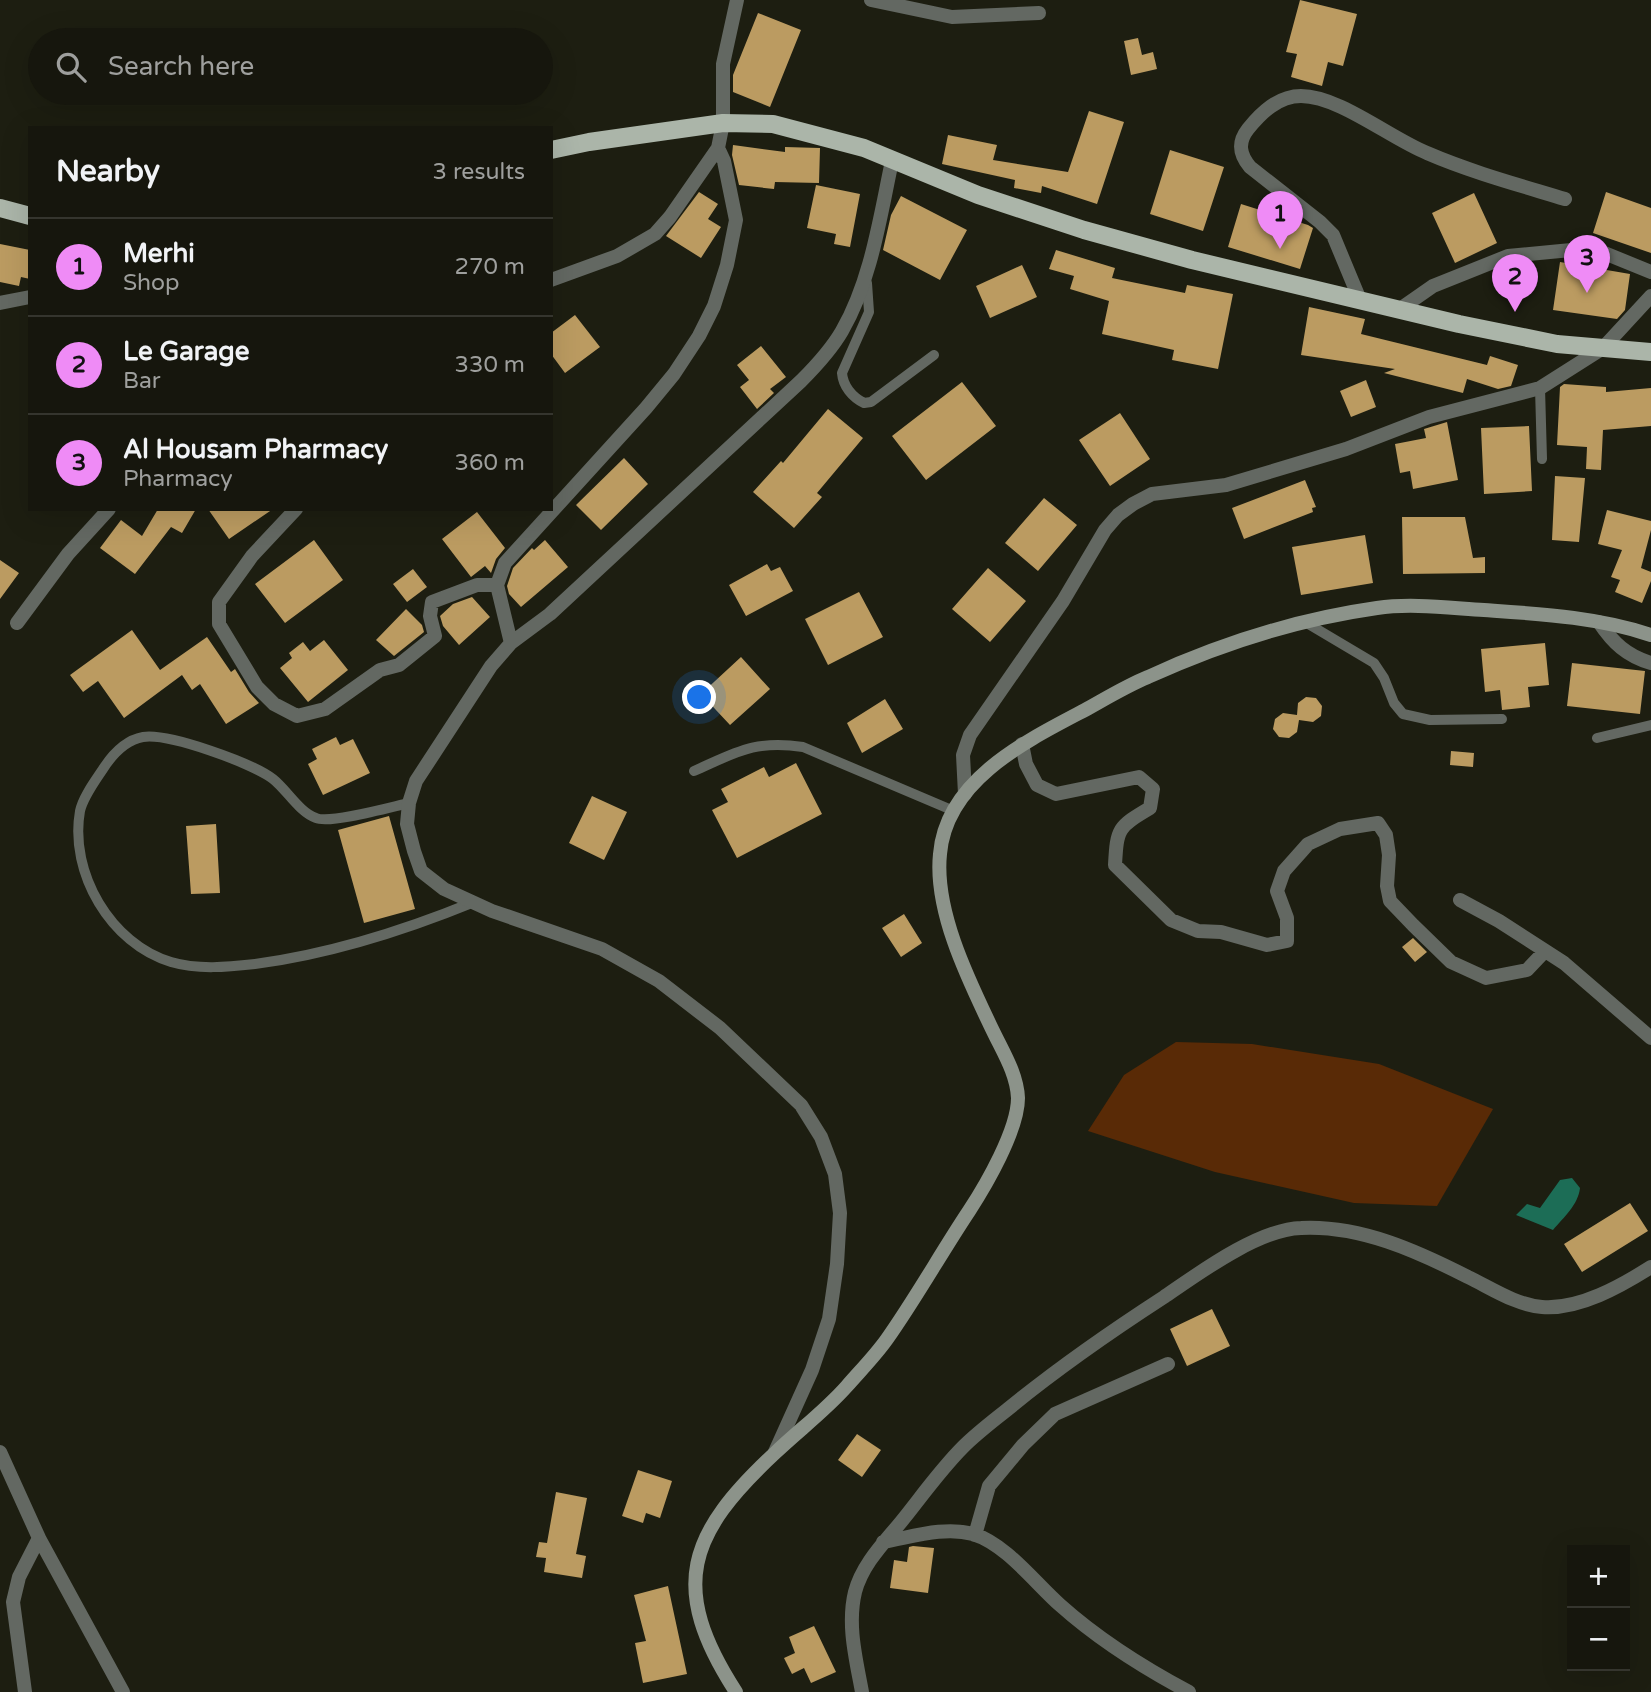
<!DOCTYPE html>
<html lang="en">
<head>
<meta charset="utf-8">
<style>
	:root { --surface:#16160d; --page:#23231b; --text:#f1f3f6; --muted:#9e9f9d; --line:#35352e; --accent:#ef8bf6 }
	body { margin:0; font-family:"Varela Round",sans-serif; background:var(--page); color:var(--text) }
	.controls { position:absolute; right:21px; bottom:21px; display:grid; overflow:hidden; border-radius:0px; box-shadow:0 7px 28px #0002 }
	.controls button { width:63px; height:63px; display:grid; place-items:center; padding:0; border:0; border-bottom:2px solid var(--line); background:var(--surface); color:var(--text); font:35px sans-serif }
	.you { position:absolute; left:700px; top:698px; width:24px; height:24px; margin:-18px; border:5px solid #fff; border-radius:50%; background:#1a73e8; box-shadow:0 0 0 10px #1a73e833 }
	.badge { display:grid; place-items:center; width:46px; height:46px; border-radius:50%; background:var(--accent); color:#111; font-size:23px; font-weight:700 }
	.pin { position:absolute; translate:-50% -58px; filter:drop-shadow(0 2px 4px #0008) }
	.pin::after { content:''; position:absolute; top:37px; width:24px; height:21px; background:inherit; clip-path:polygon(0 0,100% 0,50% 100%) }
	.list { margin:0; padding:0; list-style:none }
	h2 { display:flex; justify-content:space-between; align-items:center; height:91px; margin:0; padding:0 28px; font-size:30px }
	h2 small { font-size:23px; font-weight:400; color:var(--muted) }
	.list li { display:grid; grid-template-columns:46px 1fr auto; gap:21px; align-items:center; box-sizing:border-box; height:98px; padding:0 28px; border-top:2px solid var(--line) }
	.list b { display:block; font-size:26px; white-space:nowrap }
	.list p { margin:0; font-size:23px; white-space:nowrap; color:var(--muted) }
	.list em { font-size:23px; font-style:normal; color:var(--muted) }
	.icon { flex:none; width:38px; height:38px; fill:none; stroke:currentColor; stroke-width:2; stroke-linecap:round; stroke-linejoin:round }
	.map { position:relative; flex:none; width:1651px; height:1692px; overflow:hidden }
	.search { position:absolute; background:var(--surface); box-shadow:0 7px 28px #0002; left:28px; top:28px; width:525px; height:77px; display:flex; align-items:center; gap:18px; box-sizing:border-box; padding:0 24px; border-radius:38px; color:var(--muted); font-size:26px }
	.panel { position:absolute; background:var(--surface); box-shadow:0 7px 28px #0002; left:28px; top:126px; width:525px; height:385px; border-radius:0px }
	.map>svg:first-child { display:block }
	.green { fill:#592a06 }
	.water { fill:#1c6d56 }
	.building { fill:#bb9b61 }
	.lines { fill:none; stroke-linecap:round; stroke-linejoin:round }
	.lane { stroke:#636862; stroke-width:10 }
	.street { stroke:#636862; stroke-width:14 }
	.secondary { stroke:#8c938a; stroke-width:14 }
	.primary { stroke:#abb5a9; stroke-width:18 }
</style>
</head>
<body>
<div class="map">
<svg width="1651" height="1692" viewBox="0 0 1651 1692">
	<rect width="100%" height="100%" fill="#1d1e11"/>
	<path class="green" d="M 1176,1042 L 1252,1044 L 1379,1064 L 1493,1109 L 1437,1206 L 1354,1203 L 1215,1172 L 1088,1131 L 1124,1075 Z"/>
	<path class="water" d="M 1572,1178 L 1580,1188 C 1578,1205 1564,1217 1553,1230 L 1516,1215 L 1527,1204 L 1540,1208 L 1560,1180 Z"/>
	<path class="building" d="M 1300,0 L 1357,14 L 1343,66 L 1328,62 L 1322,86 L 1291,77 L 1297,54 L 1286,52 Z
		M 758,13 L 801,30 L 770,107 L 733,92 L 733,75 Z
		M 1138,38 L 1142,55 L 1153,52 L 1157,69 L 1131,75 L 1124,41 Z
		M 1089,111 L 1124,122 L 1097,204 L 1042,186 L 1041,193 L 1014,188 L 1015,180 L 942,164 L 948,135 L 997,145 L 993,160 L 1068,172 Z
		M 733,145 L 785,152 L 785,147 L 820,148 L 819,183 L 775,182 L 774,189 L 739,185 L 732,155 Z
		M 1170,150 L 1224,167 L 1203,231 L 1150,214 Z
		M 816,185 L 860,194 L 850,247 L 834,244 L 836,234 L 807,228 Z
		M 699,192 L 718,204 L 708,219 L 721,227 L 701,258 L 666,236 Z
		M 1606,192 L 1651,208 L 1651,253 L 1593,233 Z
		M 1474,193 L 1497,243 L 1455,263 L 1432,213 Z
		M 901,196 L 967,230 L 940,280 L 883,250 L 891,215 Z
		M 1241,204 L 1308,225 L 1313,228 L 1300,269 L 1228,247 Z
		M 0,244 L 30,250 L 30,279 L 21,277 L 19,286 L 0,282 Z
		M 1056,250 L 1115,268 L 1112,278 L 1185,293 L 1187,285 L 1233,294 L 1218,369 L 1172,360 L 1174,350 L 1102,334 L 1109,301 L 1070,289 L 1074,276 L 1049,269 Z
		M 1560,262 L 1630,274 L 1625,310 L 1617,319 L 1553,310 Z
		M 1022,265 L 1037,297 L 990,318 L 976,286 Z
		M 1309,307 L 1365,319 L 1361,334 L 1487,365 L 1490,356 L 1518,365 L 1511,386 L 1498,389 L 1467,379 L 1463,393 L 1384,373 L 1395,369 L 1301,355 Z
		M 575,315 L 600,347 L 565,373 L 551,354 L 551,333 Z
		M 761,346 L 786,377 L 770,389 L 774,393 L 757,409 L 740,387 L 749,380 L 737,365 Z
		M 1366,380 L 1376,407 L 1351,417 L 1340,391 Z
		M 962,382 L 996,426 L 926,480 L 892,436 Z
		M 1564,384 L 1606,387 L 1606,392 L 1651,388 L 1651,426 L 1603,430 L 1601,470 L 1586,469 L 1587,447 L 1557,445 L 1560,387 Z
		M 828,409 L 863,438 L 817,493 L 822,497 L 794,528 L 753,492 L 781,461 L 783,463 Z
		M 1120,413 L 1150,459 L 1110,486 L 1079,440 Z
		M 1447,422 L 1458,480 L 1413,489 L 1410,471 L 1400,473 L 1395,444 L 1426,438 L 1424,429 Z
		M 1529,426 L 1532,491 L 1484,494 L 1481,428 Z
		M 624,458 L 648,484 L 601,530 L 576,505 Z
		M 1555,476 L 1585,478 L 1579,542 L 1552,540 Z
		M 1305,480 L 1316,507 L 1312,508 L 1313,512 L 1244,539 L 1232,508 Z
		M 1044,498 L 1077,525 L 1038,571 L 1005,543 Z
		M 158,509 L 196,509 L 182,533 L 171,527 L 135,574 L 100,548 L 121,520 L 142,536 Z
		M 208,509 L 273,509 L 229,539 Z
		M 1607,510 L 1651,521 L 1651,530 L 1641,568 L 1651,572 L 1651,581 L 1642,603 L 1615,592 L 1620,580 L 1611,577 L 1622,550 L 1598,544 Z
		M 477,512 L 505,548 L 496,559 L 491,573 L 485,566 L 471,577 L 442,539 Z
		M 1402,517 L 1465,517 L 1473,558 L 1485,557 L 1485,573 L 1403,574 Z
		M 1365,535 L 1373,583 L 1301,595 L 1292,547 Z
		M 314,540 L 343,580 L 285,623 L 255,584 Z
		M 545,540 L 568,567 L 521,607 L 509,594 L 507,586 L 513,568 L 532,548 L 534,550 Z
		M 0,560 L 19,573 L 0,599 Z
		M 767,564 L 771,571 L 780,567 L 793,591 L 746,616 L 729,585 Z
		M 988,568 L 1026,601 L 990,642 L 952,609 Z
		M 413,569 L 427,587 L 407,602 L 393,584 Z
		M 859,592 L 883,637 L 828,665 L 805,619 Z
		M 472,597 L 490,617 L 459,645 L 443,626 L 440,616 L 453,604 Z
		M 406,609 L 422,625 L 424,632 L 394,656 L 376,640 Z
		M 132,630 L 160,670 L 207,637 L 231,672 L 235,669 L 249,692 L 259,703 L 226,724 L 200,684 L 192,690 L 182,675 L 124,718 L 98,681 L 83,692 L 70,675 Z
		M 324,640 L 348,670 L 308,702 L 280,668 L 292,658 L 289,653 L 303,642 L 310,651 Z
		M 1545,643 L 1549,685 L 1528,687 L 1530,707 L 1502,710 L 1500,690 L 1485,692 L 1481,649 Z
		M 741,657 L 770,689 L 730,725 L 701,694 Z
		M 1572,663 L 1645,671 L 1640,714 L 1567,706 Z
		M 1306,697 L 1316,698 L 1322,706 L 1321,716 L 1313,722 L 1299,720 L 1297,732 L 1289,738 L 1279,737 L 1273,729 L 1275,719 L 1283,713 L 1297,715 L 1298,703 Z
		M 885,699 L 903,729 L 862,753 L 847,723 Z
		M 336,737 L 340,745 L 353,739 L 370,773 L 323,795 L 308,764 L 317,759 L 312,749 Z
		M 1451,751 L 1474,753 L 1473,767 L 1450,765 Z
		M 796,763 L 822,814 L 737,858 L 712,810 L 728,802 L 721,789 L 764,767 L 769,777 Z
		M 592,796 L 627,812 L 604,860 L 569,843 Z
		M 389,816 L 415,909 L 364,923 L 338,830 Z
		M 216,824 L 220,893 L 191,894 L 186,826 Z
		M 904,914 L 922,943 L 901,957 L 882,928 Z
		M 1413,938 L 1427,952 L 1415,962 L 1402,947 Z
		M 1630,1203 L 1648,1231 L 1582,1272 L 1564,1244 Z
		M 1212,1309 L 1230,1346 L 1187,1366 L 1170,1329 Z
		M 857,1434 L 881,1450 L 862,1477 L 838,1460 Z
		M 638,1470 L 672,1481 L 660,1518 L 646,1513 L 643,1523 L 622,1516 Z
		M 556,1492 L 587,1498 L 576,1554 L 586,1556 L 582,1578 L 544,1572 L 546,1558 L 536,1557 L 539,1542 L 547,1543 Z
		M 913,1546 L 934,1548 L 928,1593 L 890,1588 L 894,1560 L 907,1562 L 909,1547 Z
		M 668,1586 L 687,1674 L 643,1683 L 635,1643 L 646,1641 L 634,1595 Z
		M 814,1626 L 836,1672 L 811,1683 L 804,1668 L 792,1674 L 784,1658 L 795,1653 L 789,1637 Z"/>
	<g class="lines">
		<path class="lane" d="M 867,283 L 869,312 L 842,373 C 843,386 852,397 864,403 L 871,402 L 934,355
			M 1540,388 L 1542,459
			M 1305,622 L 1374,663 L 1384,678 L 1394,703 L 1403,714 L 1430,720 L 1502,719
			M 1597,738 L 1651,725
			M 694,771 C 737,752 754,740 803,747 L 954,811
			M 409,803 C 391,807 330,824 316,818 C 299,812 287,790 273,779 C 252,763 169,733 143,737 C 126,740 112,755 103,769 C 95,781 83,797 80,811 C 69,873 111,944 171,962 C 198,970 228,967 255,964 C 331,954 403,931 474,902"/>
		<path class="street" d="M 871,0 L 952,17 L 1039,13
			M 551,280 L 617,256 L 655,234 L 670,217 L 718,148
			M 1360,300 L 1333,235 L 1320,222 L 1250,167 C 1240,155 1237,143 1248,129 C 1261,113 1278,96 1301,96 C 1339,96 1390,138 1427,153 C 1471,172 1519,185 1565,199
			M 0,303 L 30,297
			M 1400,309 L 1433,286 L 1508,256 L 1592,248 L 1651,272
			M 296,509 L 252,556 L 219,602 L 219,624 L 257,687 L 274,704 L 297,716 L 325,709 L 380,670 L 399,665 L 435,636 L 430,616 L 432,602 L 477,585 L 497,585
			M 1599,622 C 1613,643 1627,656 1651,663
			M 17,623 L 68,554 L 109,509
			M 511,643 L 497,585 L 505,563 L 646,408 L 674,374 L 699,336 L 714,306 L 727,265 L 736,220 L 724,161 L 718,148 L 723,123 L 723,64 L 737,0
			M 1022,744 L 1026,764 L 1037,785 L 1056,794 L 1139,777 L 1153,789 L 1150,808 C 1118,827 1117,828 1115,865 L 1171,920 L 1198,931 L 1221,932 L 1267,945 L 1287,941 L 1287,918 L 1277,891 L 1284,871 L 1308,844 L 1340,829 L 1378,823 L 1386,835 L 1389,855 L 1387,886 L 1390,901 L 1413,925 L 1451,962 L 1486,978 L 1527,970 L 1545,951
			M 965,794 L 963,755 L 970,735 L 1063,601 L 1105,530 L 1118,515 L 1133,504 L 1152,494 L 1226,485 L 1346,449 L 1429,417 L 1540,388 L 1603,348 L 1651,296
			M 1460,900 L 1499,921 L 1564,963 L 1651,1038
			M 0,1452 L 39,1538
			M 775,1452 L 812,1370 L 829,1319 L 837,1264 L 840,1213 L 835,1174 L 821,1137 L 801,1105 L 720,1028 L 659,981 L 602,949 L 492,911 L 444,889 L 421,871 L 414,851 L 407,824 L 409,803 L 416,781 L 491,666 L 511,643 L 550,614 L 801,381 C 816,366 831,350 842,331 C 871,281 880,217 892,161
			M 975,1535 L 989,1486 L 1023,1445 L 1055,1414 L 1168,1364
			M 883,1542 C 912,1537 944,1526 973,1534 C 1006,1544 1035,1583 1060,1605 C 1098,1639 1144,1668 1189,1692
			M 25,1692 L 13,1602 L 19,1577 L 39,1538 L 123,1692
			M 862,1692 C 856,1659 847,1625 855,1592 C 863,1562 887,1540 905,1517 C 924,1493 942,1468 963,1447 C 977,1433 993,1421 1008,1409 C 1058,1368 1110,1332 1164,1297 C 1199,1273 1259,1229 1301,1228 C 1360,1225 1417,1251 1468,1277 C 1491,1288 1516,1305 1542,1307 C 1579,1310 1621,1286 1651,1267"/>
		<path class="secondary" d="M 736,1692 C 668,1587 688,1534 775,1453 C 799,1430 825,1411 847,1386 C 860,1371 875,1356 887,1339 C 916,1298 941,1253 969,1211 C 986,1185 1018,1130 1018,1098 C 1017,1074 1003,1052 993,1031 C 969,981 934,911 940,854 C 946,780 1026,741 1085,710 C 1105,699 1126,686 1148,677 C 1220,644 1299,619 1377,608 C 1411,603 1450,608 1484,610 C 1541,614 1597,617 1651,635"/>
		<path class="primary" d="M 551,150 L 589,142 L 723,123 L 773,124 L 864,148 L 978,195 L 1084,230 L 1192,260 L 1459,324 L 1557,344 L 1651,352
			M 0,208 L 30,216"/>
	</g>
</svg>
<div class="controls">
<button>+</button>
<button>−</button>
</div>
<div class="you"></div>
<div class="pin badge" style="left:1280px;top:249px">1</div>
<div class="pin badge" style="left:1515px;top:312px">2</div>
<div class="pin badge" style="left:1587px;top:293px">3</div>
<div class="search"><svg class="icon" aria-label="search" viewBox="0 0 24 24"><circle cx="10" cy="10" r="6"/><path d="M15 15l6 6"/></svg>Search here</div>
<section class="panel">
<h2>Nearby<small>3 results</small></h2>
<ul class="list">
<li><span class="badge">1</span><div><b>Merhi</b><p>Shop</p></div><em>270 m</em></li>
<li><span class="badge">2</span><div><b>Le Garage</b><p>Bar</p></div><em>330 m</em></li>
<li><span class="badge">3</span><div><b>Al Housam Pharmacy</b><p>Pharmacy</p></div><em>360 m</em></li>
</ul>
</section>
</div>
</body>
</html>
